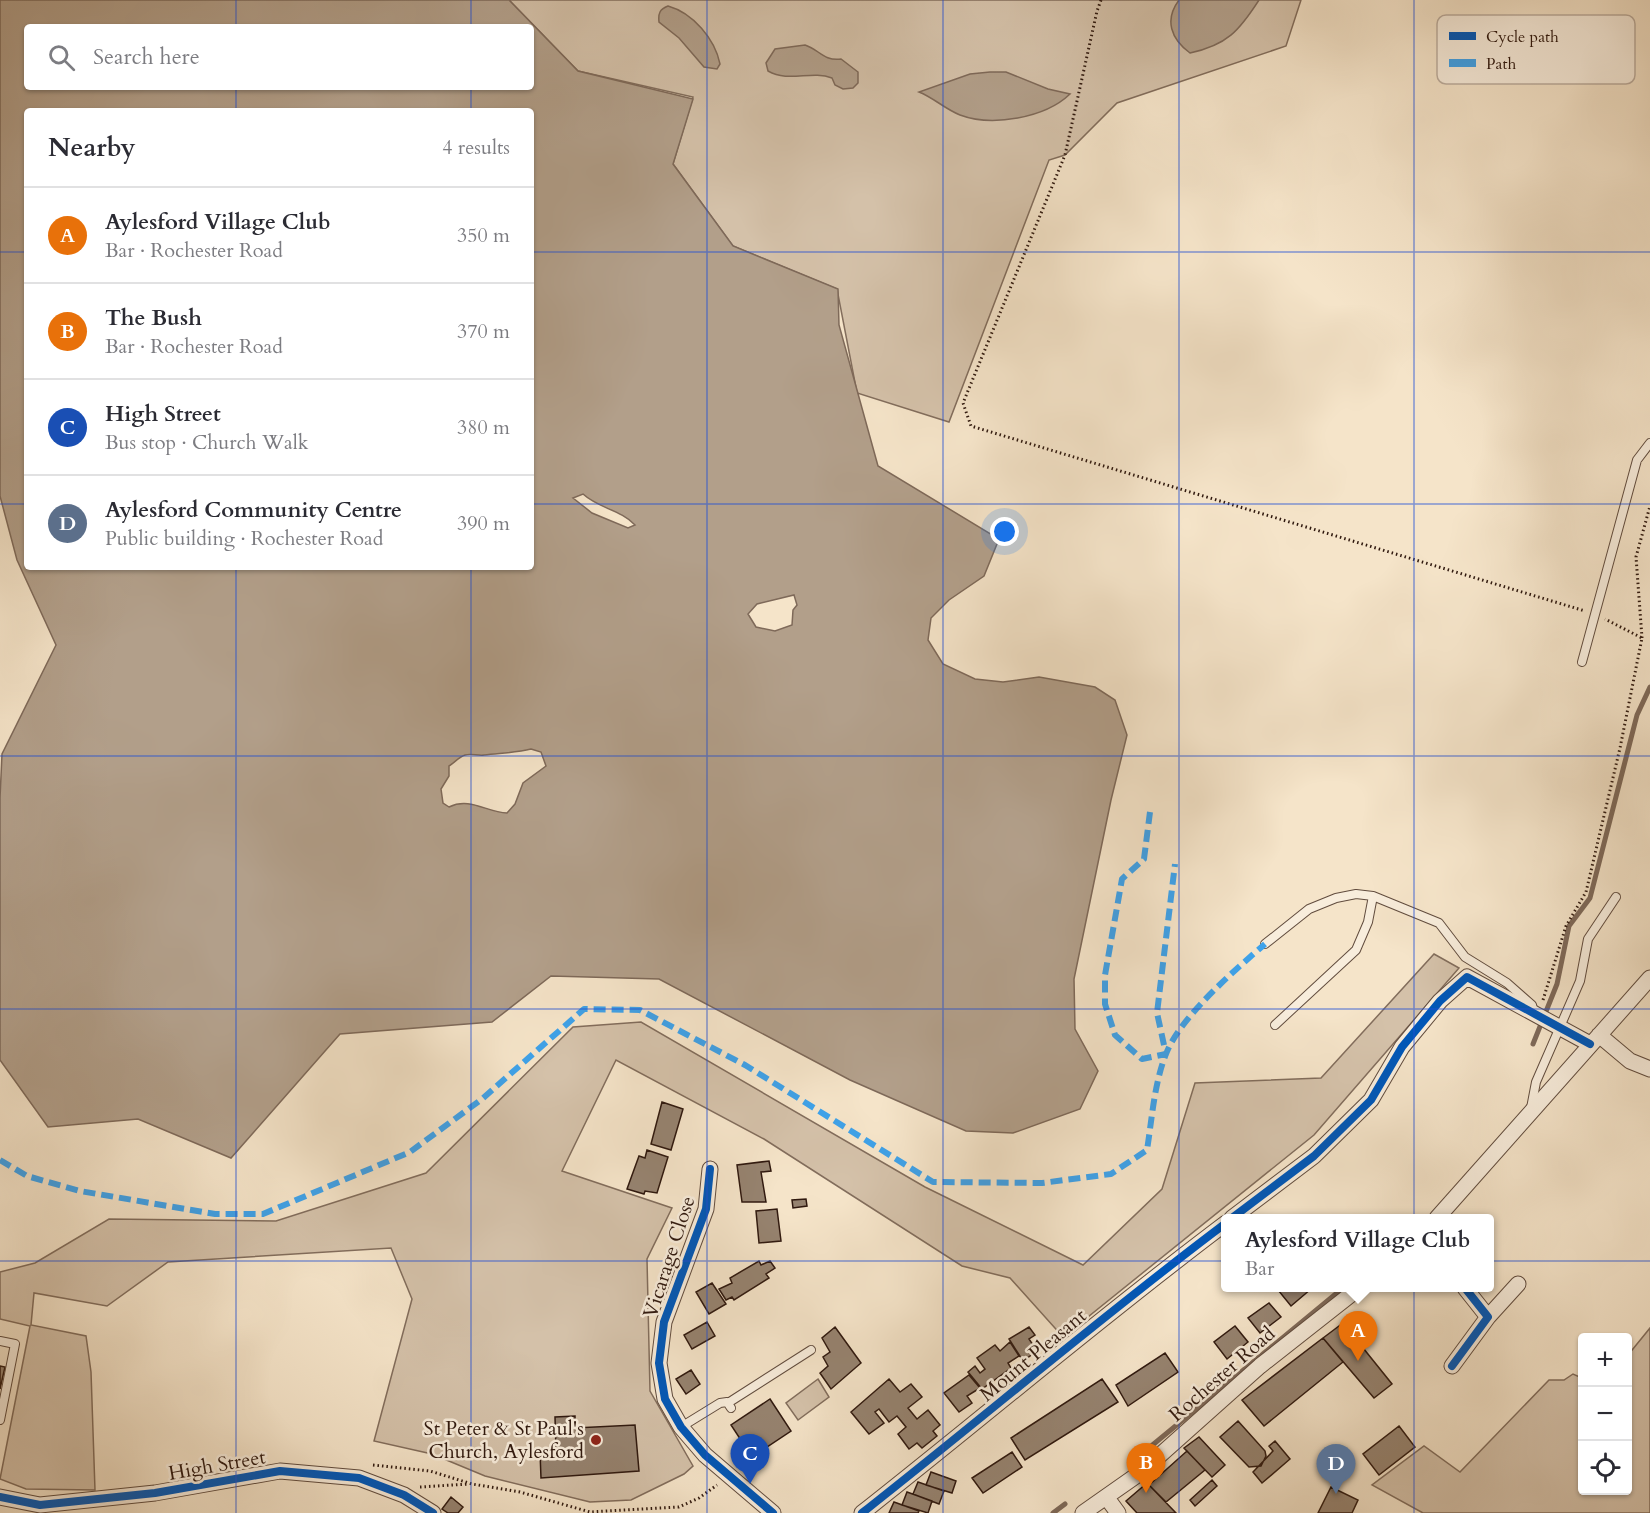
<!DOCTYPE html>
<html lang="en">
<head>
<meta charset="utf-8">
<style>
	:root { --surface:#fff; --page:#f2f2f3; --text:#2b2b33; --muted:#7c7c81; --line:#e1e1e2; --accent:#0b8043 }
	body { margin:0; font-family:Cardo,serif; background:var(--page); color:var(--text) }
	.controls { position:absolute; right:18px; bottom:18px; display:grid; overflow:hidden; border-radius:6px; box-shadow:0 2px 4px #0004 }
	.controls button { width:54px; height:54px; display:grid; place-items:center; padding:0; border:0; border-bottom:2px solid var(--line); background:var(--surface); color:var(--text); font:30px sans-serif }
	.you { position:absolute; left:1005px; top:532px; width:21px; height:21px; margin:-15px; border:4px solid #fff; border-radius:50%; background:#1a73e8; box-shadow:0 0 0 9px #1a73e833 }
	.badge { display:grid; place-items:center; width:39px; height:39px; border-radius:50%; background:var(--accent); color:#fff; font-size:20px; font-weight:700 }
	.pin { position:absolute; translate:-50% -50px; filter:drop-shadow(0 2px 3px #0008) }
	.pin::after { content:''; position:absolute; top:32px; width:21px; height:18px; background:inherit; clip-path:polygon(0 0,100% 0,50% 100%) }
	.popup { position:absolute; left:1221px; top:1214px; width:273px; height:78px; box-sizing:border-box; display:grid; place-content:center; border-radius:6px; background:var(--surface); filter:drop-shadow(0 2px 4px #0005); font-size:20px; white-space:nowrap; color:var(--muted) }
	.popup b { font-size:22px; color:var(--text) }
	.popup::after { content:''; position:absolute; left:50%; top:100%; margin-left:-12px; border:12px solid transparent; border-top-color:var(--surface) }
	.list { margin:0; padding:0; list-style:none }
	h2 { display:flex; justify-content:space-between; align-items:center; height:78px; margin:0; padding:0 24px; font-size:26px }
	h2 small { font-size:20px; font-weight:400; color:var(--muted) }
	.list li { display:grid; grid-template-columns:39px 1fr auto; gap:18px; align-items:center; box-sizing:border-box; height:96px; padding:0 24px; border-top:2px solid var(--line) }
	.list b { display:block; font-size:22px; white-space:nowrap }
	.list p { margin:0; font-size:20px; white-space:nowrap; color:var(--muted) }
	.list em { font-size:20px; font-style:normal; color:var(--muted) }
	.icon { flex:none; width:33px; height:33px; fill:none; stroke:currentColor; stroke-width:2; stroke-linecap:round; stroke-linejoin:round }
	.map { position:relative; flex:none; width:1650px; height:1513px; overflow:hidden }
	.search { position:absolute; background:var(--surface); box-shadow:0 2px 4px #0004; left:24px; top:24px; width:510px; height:66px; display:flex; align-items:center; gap:15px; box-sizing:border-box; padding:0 21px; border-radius:6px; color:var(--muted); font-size:22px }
	.panel { position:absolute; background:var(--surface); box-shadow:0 2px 4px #0004; left:24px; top:108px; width:510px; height:462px; border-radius:6px }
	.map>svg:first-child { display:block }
	.green { fill:#d4c1a9; stroke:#826d5c; stroke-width:1.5 }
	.water { fill:#b29f8a; stroke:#7e6959; stroke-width:1.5; fill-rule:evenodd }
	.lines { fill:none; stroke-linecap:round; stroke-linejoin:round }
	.stream { stroke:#7e6959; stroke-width:5 }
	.building { fill:#968370; stroke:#30190f; stroke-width:1.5 }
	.service-casing { stroke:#614c3e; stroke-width:10 }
	.minor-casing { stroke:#614c3e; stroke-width:17 }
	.path { stroke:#30190f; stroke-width:3; stroke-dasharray:1.5 3; stroke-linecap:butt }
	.service { stroke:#f8eddc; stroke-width:8 }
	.minor { stroke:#f8eddc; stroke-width:15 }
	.quiet { stroke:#3ea2ea; stroke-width:6; stroke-dasharray:12 6; stroke-linecap:butt }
	.cycleway-casing { stroke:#f8eddc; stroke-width:11 }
	.cycleway { stroke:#0057b8; stroke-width:8 }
	.grid { fill:none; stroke:#1d4ed8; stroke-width:1.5; stroke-opacity:0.55 }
	.poi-dot { fill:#8f2418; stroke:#f8eddc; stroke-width:2 }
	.labels { text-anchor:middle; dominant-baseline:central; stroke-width:5; stroke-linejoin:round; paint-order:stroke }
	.street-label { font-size:20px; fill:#30190f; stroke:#f8eddc }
	.poi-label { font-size:20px; fill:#30190f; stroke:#f8eddc; text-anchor:end }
	.key { fill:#f8eddc; stroke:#bcad9e; stroke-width:1.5 }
	.key-label { font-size:16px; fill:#30190f }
</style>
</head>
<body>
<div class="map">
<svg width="1650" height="1513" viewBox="0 0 1650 1513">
	<rect width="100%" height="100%" fill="#f5e4c9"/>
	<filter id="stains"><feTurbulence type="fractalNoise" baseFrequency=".00333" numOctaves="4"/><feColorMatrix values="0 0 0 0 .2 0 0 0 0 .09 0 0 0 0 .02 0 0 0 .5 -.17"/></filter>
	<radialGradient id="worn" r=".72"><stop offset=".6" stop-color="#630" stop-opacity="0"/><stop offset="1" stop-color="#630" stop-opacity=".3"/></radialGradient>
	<path class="green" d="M 509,0 L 1301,0 L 1286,46 L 1117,103 L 1065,155 L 1049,160 L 949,422 L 857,393 L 837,289 L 733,246 L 673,164 L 693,97 L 578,71 Z
		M 1434,954 L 1459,968 L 1314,1135 L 1063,1337 L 1010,1278 L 962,1266 L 764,1139 L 616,1060 L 562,1171 L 672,1208 L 647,1259 L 650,1391 L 693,1466 L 684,1474 L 631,1500 L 590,1502 L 485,1476 L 432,1454 L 374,1441 L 412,1299 L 391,1248 L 168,1262 L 107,1306 L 34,1293 L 31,1325 L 86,1336 L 91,1372 L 95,1490 L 26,1489 L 0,1479 L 30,1326 L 0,1319 L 0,1272 L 35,1263 L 109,1219 L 276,1221 L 426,1173 L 573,1027 L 641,1022 L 925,1187 L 1083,1265 L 1162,1189 L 1195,1083 L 1321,1078 Z
		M 1650,1328 L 1650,1513 L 1423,1513 L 1372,1485 L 1424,1446 L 1460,1472 L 1549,1380 L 1564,1380 L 1573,1374 L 1582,1378 L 1582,1490 L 1628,1490 L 1628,1355 Z
		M 818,1379 L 829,1397 L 798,1420 L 786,1403 Z"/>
	<path class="water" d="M 0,0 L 509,0 L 578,71 L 693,99 L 673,164 L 733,246 L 838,289 L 839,325 L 878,466 L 999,539 L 984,576 L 949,600 L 931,618 L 928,640 L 943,664 L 975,679 L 1003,682 L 1039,677 L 1095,687 L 1115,700 L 1127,735 L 1111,800 L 1074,979 L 1075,1029 L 1098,1071 L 1080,1109 L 1013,1133 L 966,1131 L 850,1080 L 659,979 L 551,976 L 492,1022 L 340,1034 L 231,1158 L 138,1119 L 48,1127 L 0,1060 L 0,798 L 2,754 L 56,645 L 17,560 L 0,496 ZM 27,27 L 531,27 L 531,87 L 27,87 ZM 27,111 L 531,111 L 531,567 L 27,567 ZM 583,494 C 598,508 621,510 635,525 L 628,528 L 592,513 L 573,498 ZM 794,595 L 797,605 L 793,610 L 792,625 L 775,631 L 756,627 L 748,614 L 757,604 ZM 531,749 L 541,752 L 546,766 L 523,783 L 515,804 L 507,813 C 486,812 470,797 449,807 L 443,803 L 441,789 L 449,776 L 449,766 C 454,763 459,757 465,755 C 471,753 478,756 484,755 C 500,753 515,753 531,749 Z
		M 1179,0 L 1259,0 C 1239,31 1227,45 1190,53 C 1171,39 1164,20 1179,0 Z
		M 668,6 C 693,13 715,39 720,64 L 717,69 L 704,67 L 679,38 L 659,22 C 658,13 660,9 668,6 Z
		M 805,45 C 820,50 823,61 841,59 L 858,72 L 858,83 L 853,88 L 843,89 L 835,85 L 832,78 C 811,70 789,83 768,71 L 766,63 L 775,49 Z
		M 990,72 L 1006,72 L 1048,89 L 1070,94 C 1045,118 992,127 960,115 C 945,109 934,98 919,92 L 970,74 Z"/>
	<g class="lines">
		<path class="stream" d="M 1533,1044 L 1557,984 L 1569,926 L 1590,898 L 1637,715 L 1650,687
			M 1144,1452 L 1343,1288
			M 1053,1513 L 1065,1504"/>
	</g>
	<path class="building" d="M 662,1102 L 683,1109 L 671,1150 L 651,1144 Z
		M 647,1150 L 668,1157 L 657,1193 L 645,1191 L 644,1194 L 627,1189 L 639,1156 L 645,1158 Z
		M 769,1161 L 771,1171 L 761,1172 L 766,1202 L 742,1202 L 737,1165 Z
		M 806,1199 L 807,1206 L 793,1208 L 792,1200 Z
		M 777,1209 L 781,1241 L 759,1243 L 756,1211 Z
		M 759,1261 L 761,1265 L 770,1261 L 775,1268 L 766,1274 L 769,1278 L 734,1300 L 732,1297 L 726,1300 L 719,1289 L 732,1283 L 730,1278 Z
		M 712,1283 L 726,1304 L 709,1314 L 696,1292 Z
		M 1281,1288 L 1309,1288 L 1311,1289 L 1291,1306 L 1278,1290 Z
		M 1269,1303 L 1281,1317 L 1260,1333 L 1248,1318 Z
		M 707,1322 L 715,1336 L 692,1349 L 684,1335 Z
		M 1343,1323 L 1392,1384 L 1374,1398 L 1323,1338 Z
		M 1235,1326 L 1248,1342 L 1227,1359 L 1214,1342 Z
		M 835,1327 L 861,1363 L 831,1389 L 820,1373 L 828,1366 L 823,1357 L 830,1352 L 822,1338 Z
		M 1029,1327 L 1035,1335 L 1029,1339 L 1037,1351 L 1023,1361 L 1009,1339 Z
		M 1323,1338 L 1343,1362 L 1264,1426 L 1242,1400 Z
		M 1010,1342 L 1019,1356 L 1008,1363 L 1011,1368 L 982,1389 L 968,1372 L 975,1366 L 980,1373 L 985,1369 L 977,1358 L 995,1345 L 1000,1351 Z
		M 1165,1353 L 1178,1372 L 1128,1406 L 1116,1385 Z
		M 0,1366 L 5,1367 L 0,1389 Z
		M 691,1370 L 700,1384 L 686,1394 L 676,1379 Z
		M 969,1375 L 980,1388 L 967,1396 L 972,1403 L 959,1412 L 944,1393 Z
		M 889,1379 L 900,1392 L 911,1384 L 922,1397 L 908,1408 L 917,1419 L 928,1410 L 940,1425 L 933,1431 L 937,1436 L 922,1448 L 917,1443 L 909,1449 L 898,1434 L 906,1427 L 897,1416 L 889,1422 L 879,1409 L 875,1412 L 884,1423 L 869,1434 L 851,1412 Z
		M 1102,1379 L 1118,1402 L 1025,1460 L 1011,1438 Z
		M 770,1399 L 791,1431 L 752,1457 L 731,1425 Z
		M 575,1416 L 575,1428 L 635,1425 L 639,1471 L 541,1478 L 540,1452 L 556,1452 L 555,1417 Z
		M 1238,1421 L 1265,1451 L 1266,1456 L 1261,1466 L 1249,1467 L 1220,1437 Z
		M 1399,1426 L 1415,1447 L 1379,1475 L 1363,1454 Z
		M 1199,1437 L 1225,1465 L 1212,1477 L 1184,1448 Z
		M 1275,1441 L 1290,1459 L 1262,1483 L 1253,1472 L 1273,1451 L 1269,1446 Z
		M 1187,1451 L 1205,1470 L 1166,1502 L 1149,1485 Z
		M 1012,1452 L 1022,1467 L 983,1493 L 972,1478 Z
		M 931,1472 L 956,1481 L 952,1493 L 926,1485 Z
		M 1212,1480 L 1217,1486 L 1195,1506 L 1190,1500 Z
		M 918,1482 L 944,1491 L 939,1504 L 913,1494 Z
		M 1147,1483 L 1149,1485 L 1176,1513 L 1137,1513 L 1126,1501 Z
		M 1331,1487 L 1358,1500 L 1352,1513 L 1318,1513 Z
		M 907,1492 L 932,1501 L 928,1513 L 902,1505 Z
		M 451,1497 L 463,1507 L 458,1513 L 448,1513 L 442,1509 Z
		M 894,1502 L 919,1511 L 918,1513 L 889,1513 Z"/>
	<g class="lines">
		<g class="service-casing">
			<path id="service" d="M 1582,662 L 1637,460 L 1650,443
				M 1265,944 L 1309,909 L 1336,898 L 1356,894 L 1373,896 L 1439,923 L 1465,957 L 1507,983 L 1532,1005 L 1533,1009
				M 1275,1025 L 1356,950 L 1368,922 L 1373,896
				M 1531,1108 L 1536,1082 L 1580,981 L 1588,939 L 1616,897
				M 0,1341 L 15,1344 L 0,1420
				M 728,1403 L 811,1350
				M 681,1427 L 720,1403 L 727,1402 L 731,1408"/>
		</g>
		<g class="minor-casing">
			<path id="minor" d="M 1599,1035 L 1630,1061 L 1650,1069
				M 710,1169 L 706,1209 L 664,1322 L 659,1363 L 665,1399 L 681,1427 L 705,1455 L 773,1513
				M 1232,1218 L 1314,1156 L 1371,1100 L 1402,1047 L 1440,1001 L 1467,977 L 1590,1044
				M 1437,1218 L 1650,978
				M 1488,1317 L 1518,1284
				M 1452,1366 L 1488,1317 L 1465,1288
				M 0,1497 L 40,1505 L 155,1493 L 280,1471 L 359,1478 L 404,1495 L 433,1513
				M 1107,1498 L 1118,1513
				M 862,1513 C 984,1417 1102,1316 1226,1223
				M 1083,1513 L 1140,1473 L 1260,1366 L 1359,1288"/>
		</g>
		<path class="path" d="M 1101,0 L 1097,11 L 1065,155 L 963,403 L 971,426 L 1585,611
			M 1642,638 L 1636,557 L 1650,506
			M 1543,1000 L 1566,926 L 1586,892 L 1620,748 L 1642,638 L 1605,619
			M 373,1465 L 430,1471 L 472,1484 L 520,1492 L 590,1512 L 679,1507 L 699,1498 L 717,1485
			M 420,1487 L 469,1484"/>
		<use href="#service" class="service"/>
		<use href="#minor" class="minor"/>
		<path class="quiet" d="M 1150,812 L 1144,859 L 1122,879 L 1105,975 L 1105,1004 L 1115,1035 L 1142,1059 L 1166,1054 L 1157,1013 L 1175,864
			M 0,1160 L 27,1176 L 80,1191 L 215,1214 L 263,1214 L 410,1152 L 482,1099 L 584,1009 L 640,1010 L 745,1065 L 933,1182 L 1042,1183 L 1111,1174 L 1147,1150 C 1152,1119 1154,1084 1166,1054 C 1180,1017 1235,970 1265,944"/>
		<g class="cycleway-casing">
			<path id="cycleway" d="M 710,1169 L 706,1209 L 664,1322 L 659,1363 L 665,1399 L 681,1427 L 705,1455 L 773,1513
				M 1232,1218 L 1314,1156 L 1371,1100 L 1402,1047 L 1440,1001 L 1467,977 L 1590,1044
				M 1452,1366 L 1488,1317 L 1465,1288
				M 0,1497 L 40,1505 L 155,1493 L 280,1471 L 359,1478 L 404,1495 L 433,1513
				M 862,1513 C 984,1417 1102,1316 1226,1223"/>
		</g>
		<use href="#cycleway" class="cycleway"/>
	</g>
	<path class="grid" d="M 236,0 L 236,27M 471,0 L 471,27M 707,0 L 707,1513M 943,0 L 943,1513M 1179,0 L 1179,1513M 1414,0 L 1414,1513M 236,87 L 236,111M 471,87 L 471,111M 0,252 L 27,252M 531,252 L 1650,252M 0,504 L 27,504M 531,504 L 1650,504M 236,567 L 236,1513M 471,567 L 471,1513M 0,756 L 1650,756M 0,1009 L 1650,1009M 0,1261 L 1650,1261"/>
	<circle class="poi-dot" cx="596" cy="1440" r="6"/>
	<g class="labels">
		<g class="street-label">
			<text transform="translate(669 1257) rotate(-72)">Vicarage Close</text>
			<text transform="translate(1033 1355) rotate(-40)">Mount Pleasant</text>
			<text transform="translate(1222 1374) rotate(-41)">Rochester Road</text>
			<text transform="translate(217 1465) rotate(-10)">High Street</text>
		</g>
		<g class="poi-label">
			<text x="584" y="1428">St Peter &amp; St Paul's<tspan x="584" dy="23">Church, Aylesford</tspan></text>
		</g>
	</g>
	<rect x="1437" y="15" width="198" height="69" rx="9" class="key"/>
	<rect x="1449" y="32" width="27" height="8" fill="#0057b8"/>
	<rect x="1449" y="59" width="27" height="8" fill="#3ea2ea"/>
	<g class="key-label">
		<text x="1486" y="42">Cycle path</text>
		<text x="1486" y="69">Path</text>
	</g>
	<rect width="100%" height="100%" filter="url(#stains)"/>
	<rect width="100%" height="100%" fill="url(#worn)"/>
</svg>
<div class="controls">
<button>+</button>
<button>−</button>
<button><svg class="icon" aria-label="locate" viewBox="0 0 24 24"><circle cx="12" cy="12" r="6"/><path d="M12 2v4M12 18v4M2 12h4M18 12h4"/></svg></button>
</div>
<div class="you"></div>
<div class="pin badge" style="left:1358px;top:1361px;background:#e8710a">A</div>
<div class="popup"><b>Aylesford Village Club</b>Bar</div>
<div class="pin badge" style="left:1146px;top:1493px;background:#e8710a">B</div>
<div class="pin badge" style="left:750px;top:1484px;background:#1a4fb4">C</div>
<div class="pin badge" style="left:1336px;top:1494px;background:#5c6f8a">D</div>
<div class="search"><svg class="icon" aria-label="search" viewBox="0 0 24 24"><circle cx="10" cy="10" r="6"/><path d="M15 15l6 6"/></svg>Search here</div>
<section class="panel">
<h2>Nearby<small>4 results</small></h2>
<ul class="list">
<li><span class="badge" style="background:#e8710a">A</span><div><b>Aylesford Village Club</b><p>Bar · Rochester Road</p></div><em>350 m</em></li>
<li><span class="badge" style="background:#e8710a">B</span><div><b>The Bush</b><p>Bar · Rochester Road</p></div><em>370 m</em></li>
<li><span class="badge" style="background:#1a4fb4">C</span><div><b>High Street</b><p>Bus stop · Church Walk</p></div><em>380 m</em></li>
<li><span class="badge" style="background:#5c6f8a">D</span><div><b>Aylesford Community Centre</b><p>Public building · Rochester Road</p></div><em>390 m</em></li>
</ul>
</section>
</div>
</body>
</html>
